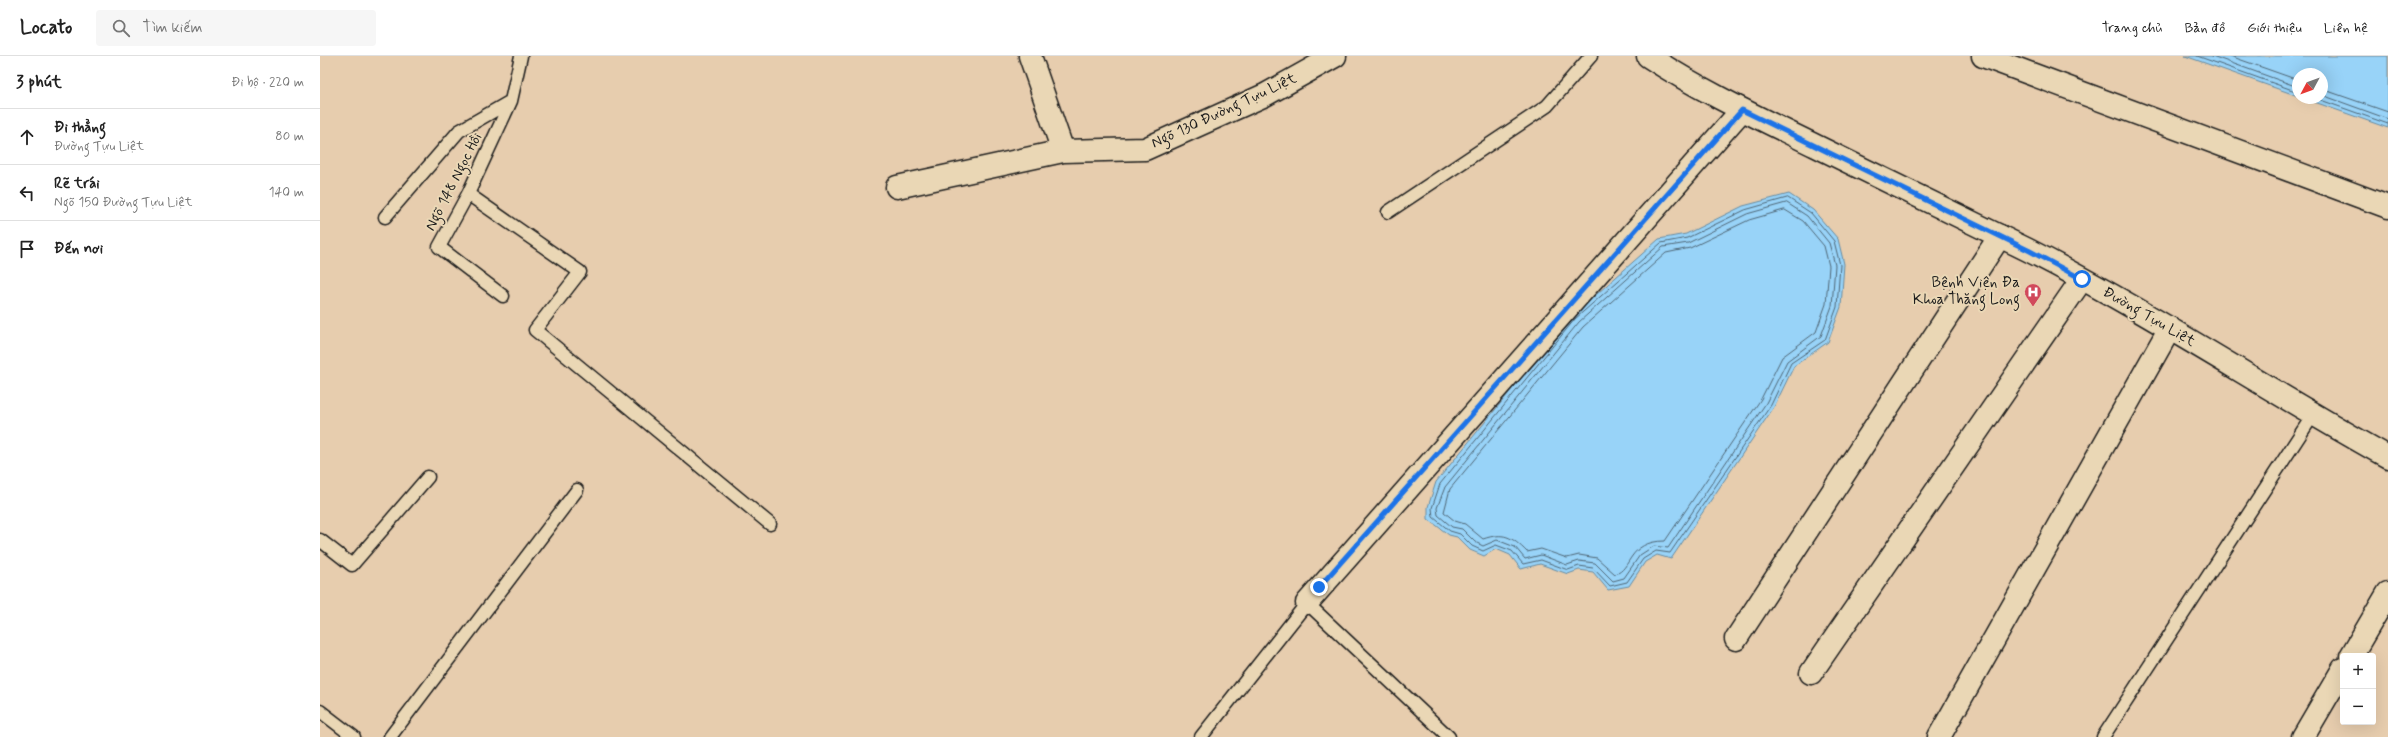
<!DOCTYPE html>
<html lang="vi">
<head>
<meta charset="utf-8">
<style>
	:root { --surface:#fff; --page:#f6f6f6; --text:#222; --muted:#767676; --line:#e0e0e0 }
	body { margin:0; font-family:Mynerve,sans-serif; background:var(--page); color:var(--text) }
	.controls { position:absolute; right:12px; bottom:12px; display:grid; overflow:hidden; border-radius:4px; box-shadow:0 4px 16px #0002 }
	.controls button { width:36px; height:36px; display:grid; place-items:center; padding:0; border:0; border-bottom:1px solid var(--line); background:var(--surface); color:var(--text); font:20px sans-serif }
	.compass { position:absolute; left:1972px; top:12px; width:36px; height:36px; border-radius:50%; background:var(--surface); box-shadow:0 4px 16px #0002; rotate:229deg }
	.stop { position:absolute; width:12px; height:12px; margin:-9px; border:3px solid #1a73e8; border-radius:50%; background:#fff }
	.stop.end { background:#1a73e8; border-color:#fff; box-shadow:0 1px 4px #0008 }
	.list { margin:0; padding:0; list-style:none }
	h2 { display:flex; justify-content:space-between; align-items:center; height:52px; margin:0; padding:0 16px; font-size:17px }
	h2 small { font-size:13px; font-weight:400; color:var(--muted) }
	.list li { display:grid; grid-template-columns:26px 1fr auto; gap:12px; align-items:center; box-sizing:border-box; height:56px; padding:0 16px; border-top:1px solid var(--line) }
	.list b { display:block; font-size:15px; white-space:nowrap }
	.list p { margin:0; font-size:13px; white-space:nowrap; color:var(--muted) }
	.list em { font-size:13px; font-style:normal; color:var(--muted) }
	.icon { flex:none; width:22px; height:22px; fill:none; stroke:currentColor; stroke-width:2; stroke-linecap:round; stroke-linejoin:round }
	.map { position:relative; flex:none; width:2068px; height:681px; overflow:hidden }
	header { display:flex; align-items:center; gap:24px; box-sizing:border-box; height:56px; padding:0 20px; background:var(--surface); border-bottom:1px solid var(--line) }
	header strong { font-size:19px }
	nav { display:flex; gap:22px; margin-inline-start:auto; font-size:14px }
	.search { width:280px; height:36px; background:var(--page); display:flex; align-items:center; gap:10px; box-sizing:border-box; padding:0 14px; border-radius:4px; color:var(--muted); font-size:15px }
	main { display:flex }
	aside { flex:1; background:var(--surface) }
	.map>svg:first-child { display:block }
	.water { fill:#98d3f8; stroke:#668aa0 }
	.lines { fill:none; stroke-linecap:round; stroke-linejoin:round }
	.shore { stroke:#4e6574; stroke-width:1 }
	.service-casing { stroke:#1c1c1c; stroke-width:15 }
	.minor-casing { stroke:#1c1c1c; stroke-width:25 }
	.tertiary-casing { stroke:#1c1c1c; stroke-width:25 }
	.service { stroke:#ead7b5; stroke-width:12 }
	.minor { stroke:#ead7b5; stroke-width:22 }
	.tertiary { stroke:#ead7b5; stroke-width:22 }
	.route { stroke:#1a73e8; stroke-width:5 }
	.labels { text-anchor:middle; dominant-baseline:central; stroke-width:4; stroke-linejoin:round; paint-order:stroke }
	.street-label { font-size:15px; fill:#1c1c1c; stroke:#ead7b5 }
	.poi-label { font-size:15px; fill:#1c1c1c; stroke:#ead7b5; text-anchor:end }
</style>
</head>
<body>
<header>
<strong>Locato</strong>
<div class="search"><svg class="icon" aria-label="search" viewBox="0 0 24 24"><circle cx="10" cy="10" r="6"/><path d="M15 15l6 6"/></svg>Tìm kiếm</div>
<nav><a>Trang chủ</a><a>Bản đồ</a><a>Giới thiệu</a><a>Liên hệ</a></nav>
</header>
<main>
<aside>
<h2>3 phút<small>Đi bộ · 220 m</small></h2>
<ul class="list">
<li><svg class="icon" aria-label="ahead" viewBox="0 0 24 24"><path d="M12 20V5M6 11l6-6 6 6"/></svg><div><b>Đi thẳng</b><p>Đường Tựu Liệt</p></div><em>80 m</em></li>
<li><svg class="icon" aria-label="left" viewBox="0 0 24 24"><path d="M17 20v-9H6M10 6l-5 5 5 5"/></svg><div><b>Rẽ trái</b><p>Ngõ 150 Đường Tựu Liệt</p></div><em>140 m</em></li>
<li><svg class="icon" aria-label="arrive" viewBox="0 0 24 24"><path d="M6 21V4h12l-3 4 3 4H6"/></svg><div><b>Đến nơi</b></div></li>
</ul>
</aside>
<div class="map">
<svg width="2068" height="681" viewBox="0 0 2068 681">
	<rect width="100%" height="100%" fill="#e7cdae"/>
	<filter id="ink" filterUnits="userSpaceOnUse"><feTurbulence type="fractalNoise" baseFrequency=".025" numOctaves="2"/><feDisplacementMap in="SourceGraphic" scale="8" xChannelSelector="R" yChannelSelector="G"/><feConvolveMatrix kernelMatrix="1 2 1 2 8 2 1 2 1" color-interpolation-filters="sRGB"/></filter>
	<g filter="url(#ink)">
		<path class="water" d="M 1865,0 L 2068,0 L 2068,72 L 1983,42 L 2002,42 L 2002,18 L 1978,18 L 1978,40 Z
			M 1469,138 L 1493,154 L 1518,183 L 1524,208 L 1521,251 L 1508,286 L 1474,310 L 1454,351 L 1351,503 L 1337,499 L 1325,506 L 1309,530 L 1288,534 L 1273,516 L 1259,514 L 1248,518 L 1220,508 L 1201,513 L 1190,499 L 1176,493 L 1164,500 L 1150,494 L 1137,481 L 1129,479 L 1108,463 L 1108,451 L 1116,426 L 1252,260 L 1339,183 L 1366,178 L 1423,150 Z"/>
		<g class="lines">
			<path class="shore" d="M 1877,0 L 1978,36
				M 1892,0 L 1978,31
				M 1910,0 L 1978,24
				M 2002,33 L 2068,56
				M 2002,39 L 2068,63
				M 1995,42 L 2068,68
				M 1468,142 L 1491,157 L 1514,185 L 1520,209 L 1517,251 L 1505,284 L 1471,307 L 1451,349 L 1350,497 L 1336,495 L 1323,503 L 1307,526 L 1290,530 L 1273,512 L 1259,510 L 1248,514 L 1221,504 L 1203,508 L 1192,495 L 1176,489 L 1163,495 L 1152,490 L 1140,478 L 1130,475 L 1113,461 L 1112,452 L 1120,428 L 1255,263 L 1341,187 L 1367,182 L 1425,154 Z
				M 1467,147 L 1487,160 L 1509,187 L 1515,209 L 1512,250 L 1501,280 L 1467,305 L 1446,347 L 1348,492 L 1334,490 L 1320,499 L 1304,522 L 1293,525 L 1275,507 L 1259,505 L 1247,509 L 1221,499 L 1205,503 L 1195,491 L 1177,484 L 1163,490 L 1155,486 L 1142,473 L 1132,471 L 1118,459 L 1117,452 L 1125,431 L 1259,266 L 1343,191 L 1368,187 L 1427,158 Z
				M 1465,154 L 1483,165 L 1504,190 L 1509,210 L 1506,248 L 1496,276 L 1462,301 L 1441,343 L 1345,485 C 1307,485 1312,514 1295,518 L 1277,502 L 1259,499 L 1247,502 L 1221,493 L 1207,496 C 1191,480 1184,476 1163,483 L 1145,468 L 1135,465 L 1124,456 L 1130,433 L 1263,271 L 1346,197 L 1370,192 L 1429,164 Z"/>
			<g class="service-casing">
				<path id="service" d="M 148,138 L 260,216 L 215,274 L 450,468
					M 1068,156 L 1227,50 L 1271,0
					M 65,161 L 139,75 L 191,45
					M 183,240 L 119,191 L 148,138 L 191,45 L 201,0
					M 0,484 L 32,509 L 108,421
					M 0,655 L 34,681
					M 70,681 L 257,434
					M 881,681 L 987,547 L 1129,681
					M 1783,681 L 1993,359"/>
			</g>
			<g class="minor-casing">
				<path id="minor" d="M 710,0 L 743,95
					M 577,131 L 743,95 L 825,93 L 945,39 L 1015,0
					M 987,547 L 1422,54
					M 1416,583 L 1680,180
					M 2031,600 L 2068,537
					M 1491,617 L 1762,223
					M 1619,681 L 1850,272
					M 1983,681 L 2023,613"/>
			</g>
			<g class="tertiary-casing">
				<path id="tertiary" d="M 1328,0 C 1381,35 1439,62 1496,90 C 1567,125 1638,159 1708,194 C 1832,257 1947,334 2068,401
					M 1663,0 L 2068,151"/>
			</g>
			<use href="#service" class="service"/>
			<use href="#minor" class="minor"/>
			<use href="#tertiary" class="tertiary"/>
		</g>
	</g>
	<g class="lines" filter="url(#ink)">
		<path class="route" d="M 999,531 L 1422,54 L 1710,195 L 1762,223"/>
	</g>
	<defs>
		<g id="hospital-pin" transform="scale(0.9)"><path d="M0 17L-7.5 6A9.5 9.5 0 1 1 7.5 6Z" fill="#d1495b" stroke="#ead7b5"/><path d="M-5-5h3v3.5h4V-5h3V5h-3V1.5h-4V5h-3Z" fill="#fff"/></g>
	</defs>
	<g fill-rule="evenodd">
		<use href="#hospital-pin" x="1713" y="236"/>
	</g>
	<g class="labels">
		<g class="street-label">
			<text transform="translate(904 55) rotate(-25)">Ngõ 130 Đường Tựu Liệt</text>
			<text transform="translate(134 126) rotate(-63)">Ngõ 148 Ngọc Hồi</text>
			<text transform="translate(1829 261) rotate(30)">Đường Tựu Liệt</text>
		</g>
		<g class="poi-label">
			<text x="1700" y="227">Bệnh Viện Đa<tspan x="1700" dy="17">Khoa Thăng Long</tspan></text>
		</g>
	</g>
</svg>
<div class="controls">
<button>+</button>
<button>−</button>
</div>
<svg class="compass" viewBox="-18 -18 36 36"><path d="M0-13l5 13h-10z" fill="#e53935"/><path d="M0 13l5-13h-10z" fill="#767676"/></svg>
<div class="stop" style="left:1762px;top:223px"></div>
<div class="stop end" style="left:999px;top:531px"></div>
</div>
</main>
</body>
</html>
